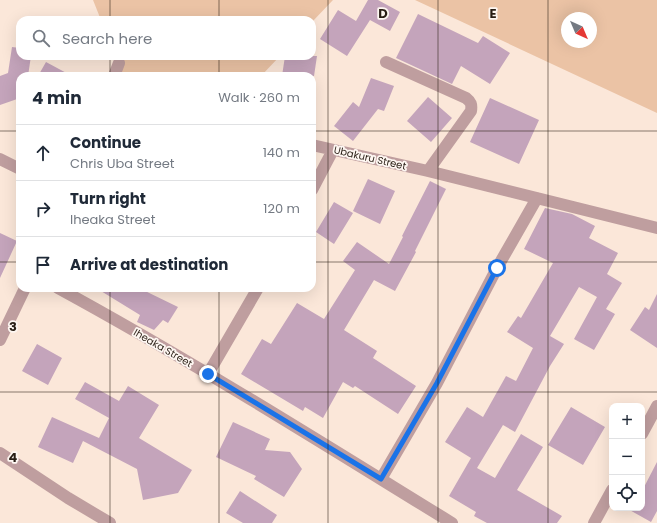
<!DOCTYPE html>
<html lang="en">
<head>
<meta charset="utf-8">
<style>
	:root { --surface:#fff; --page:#f2f2f3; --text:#1f2937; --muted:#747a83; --line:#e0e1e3 }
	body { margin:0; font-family:Poppins,sans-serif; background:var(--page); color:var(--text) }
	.controls { position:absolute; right:12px; bottom:12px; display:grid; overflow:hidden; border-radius:8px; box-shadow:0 4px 16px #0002 }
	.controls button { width:36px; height:36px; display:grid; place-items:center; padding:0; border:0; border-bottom:1px solid var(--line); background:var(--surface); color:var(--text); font:20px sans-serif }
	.compass { position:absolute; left:561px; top:12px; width:36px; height:36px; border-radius:50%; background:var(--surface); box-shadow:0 4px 16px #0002; rotate:136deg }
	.stop { position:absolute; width:12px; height:12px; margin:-9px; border:3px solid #1a73e8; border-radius:50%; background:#fff }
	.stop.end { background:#1a73e8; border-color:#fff; box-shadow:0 1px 4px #0008 }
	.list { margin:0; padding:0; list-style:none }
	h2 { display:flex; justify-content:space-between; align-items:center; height:52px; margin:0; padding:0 16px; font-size:17px }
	h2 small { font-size:13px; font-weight:400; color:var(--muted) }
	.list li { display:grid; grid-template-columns:26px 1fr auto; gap:12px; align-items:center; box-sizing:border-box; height:56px; padding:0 16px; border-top:1px solid var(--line) }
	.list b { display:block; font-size:15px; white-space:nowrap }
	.list p { margin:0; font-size:13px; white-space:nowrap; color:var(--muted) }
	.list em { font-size:13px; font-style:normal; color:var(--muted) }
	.icon { flex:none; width:22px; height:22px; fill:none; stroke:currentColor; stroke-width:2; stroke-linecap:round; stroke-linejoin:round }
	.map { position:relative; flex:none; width:657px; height:523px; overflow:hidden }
	.search { position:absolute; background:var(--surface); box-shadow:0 4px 16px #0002; left:16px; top:16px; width:300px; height:44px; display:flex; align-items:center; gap:10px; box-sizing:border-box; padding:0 14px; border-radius:12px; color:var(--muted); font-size:15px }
	.panel { position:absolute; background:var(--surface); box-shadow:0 4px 16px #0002; left:16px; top:72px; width:300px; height:220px; border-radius:12px }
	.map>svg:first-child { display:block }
	.grass { fill:#ebc3a5; fill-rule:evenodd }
	.building { fill:#c4a4bb }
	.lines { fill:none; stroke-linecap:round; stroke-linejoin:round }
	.minor { stroke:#bf9e9f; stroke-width:12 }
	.route { stroke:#1a73e8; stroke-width:5 }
	.grid { fill:none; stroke:#281d14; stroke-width:1; stroke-opacity:0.55 }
	.labels { text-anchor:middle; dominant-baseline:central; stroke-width:3.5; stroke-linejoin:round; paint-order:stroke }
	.street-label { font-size:10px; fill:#281d14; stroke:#fef7f2 }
	.grid-label { font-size:13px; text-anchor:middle; font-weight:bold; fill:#281d14; stroke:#fef7f2; stroke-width:3.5; stroke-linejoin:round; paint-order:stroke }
</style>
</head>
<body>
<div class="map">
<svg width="657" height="523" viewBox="0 0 657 523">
	<rect width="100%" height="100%" fill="#fbe7d9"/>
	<path class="grass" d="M 93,0 L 333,0 L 312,22 L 312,20 L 101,20 Z
		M 415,0 L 657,0 L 657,113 ZM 567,18 L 591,18 L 591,42 L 567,42 Z
		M 116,56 L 280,56 L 261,76 L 114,76 L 119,64 Z"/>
	<path class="building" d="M 368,0 L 378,0 L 400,12 L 390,31 L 370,20 L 347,56 L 320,39 L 338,10 L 356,21 Z
		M 418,14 L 478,43 L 483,36 L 510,53 L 490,84 L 461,66 L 452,84 L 396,58 Z
		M 12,47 L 20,48 L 20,56 L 31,56 L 28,76 L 20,76 L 20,98 L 0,105 L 0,76 L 8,73 Z
		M 285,56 L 317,56 L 314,76 L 282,76 Z
		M 46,62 L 72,76 L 38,76 Z
		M 371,78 L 394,86 L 384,111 L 378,109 L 353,141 L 334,126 L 353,102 L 359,107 Z
		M 428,97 L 452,118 L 431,142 L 407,121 Z
		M 490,98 L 539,120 L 519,164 L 470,142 Z
		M 368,179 L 395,191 L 380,224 L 353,211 Z
		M 430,181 L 446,189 L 415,251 L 416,252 L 395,291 L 374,280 L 344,330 L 377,351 L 373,358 L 416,386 L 398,414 L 355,386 L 353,388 L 343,382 L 323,418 L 305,407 L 303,411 L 241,374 L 262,339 L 271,344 L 297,303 L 324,319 L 355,270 L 343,261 L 357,242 L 389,264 L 403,237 L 402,236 Z
		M 334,202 L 353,213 L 334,244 L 316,232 Z
		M 545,208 L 572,214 L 595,226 L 589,238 L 618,253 L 607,274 L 622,283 L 606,309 L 615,314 L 594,350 L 574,339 L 597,297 L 579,287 L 550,336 L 564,344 L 550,366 L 515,432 L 503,425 L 477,468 L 495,478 L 521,434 L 543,447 L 517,490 L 562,516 L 557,523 L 487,523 L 474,516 L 476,512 L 449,496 L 471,458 L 445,442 L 467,407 L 483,417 L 506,376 L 516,381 L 533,348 L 507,332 L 518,316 L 521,318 L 553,263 L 524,249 Z
		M 0,233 L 17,241 L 0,278 Z
		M 96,288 L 139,288 L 178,307 L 168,323 L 163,320 L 154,330 L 137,322 L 140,315 Z
		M 657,294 L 657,348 L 630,330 L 645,307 L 649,310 Z
		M 37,344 L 62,358 L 48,385 L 22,371 Z
		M 85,382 L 119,401 L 128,386 L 159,405 L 139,438 L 192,470 L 178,493 L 143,500 L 137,469 L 83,441 L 73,463 L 38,447 L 52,417 L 99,438 L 109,418 L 75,399 Z
		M 571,407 L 605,427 L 583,465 L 548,445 Z
		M 233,422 L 270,439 L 265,450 L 290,452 L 302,469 L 284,497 L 254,479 L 256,476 L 216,457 Z
		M 657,462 L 657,511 L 651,522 L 626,508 L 642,508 L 642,491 Z
		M 240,491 L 277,515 L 272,523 L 243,523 L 226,513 Z"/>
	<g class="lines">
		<path class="minor" d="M 386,62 L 466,98 C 471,102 472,104 471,111 L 428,171
			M 114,76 L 119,63
			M 312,145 L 428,171 L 657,228
			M 0,159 L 20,169
			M 312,190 L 333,150
			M 58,288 C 192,361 322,443 452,523
			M 0,340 L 25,288
			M 208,374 L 258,288
			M 642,434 L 657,406
			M 0,453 L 68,498 L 110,523
			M 381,479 L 437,383 L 497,268 L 537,198
			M 594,523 L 612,490"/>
	</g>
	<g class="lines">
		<path class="route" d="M 208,374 L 381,479 L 437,383 L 497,268"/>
	</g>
	<path class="grid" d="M 110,0 L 110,20M 219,0 L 219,20M 328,0 L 328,523M 438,0 L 438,523M 548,0 L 548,523M 110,56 L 110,76M 219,56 L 219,76M 0,131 L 20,131M 312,131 L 657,131M 0,262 L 20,262M 312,262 L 657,262M 110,288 L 110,523M 219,288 L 219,523M 0,392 L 657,392"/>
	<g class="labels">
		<g class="street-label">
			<text transform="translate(370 158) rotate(13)">Ubakuru Street</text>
			<text transform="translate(163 348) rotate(30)">Iheaka Street</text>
		</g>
	</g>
	<g class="grid-label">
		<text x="383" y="18">D</text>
		<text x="493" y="18">E</text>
		<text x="13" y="331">3</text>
		<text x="13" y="462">4</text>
	</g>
</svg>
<div class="controls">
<button>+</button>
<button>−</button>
<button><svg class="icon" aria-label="locate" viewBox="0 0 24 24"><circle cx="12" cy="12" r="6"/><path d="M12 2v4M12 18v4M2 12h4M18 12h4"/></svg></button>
</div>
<svg class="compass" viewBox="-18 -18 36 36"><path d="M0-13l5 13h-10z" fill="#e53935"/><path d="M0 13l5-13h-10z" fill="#747a83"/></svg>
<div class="stop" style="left:497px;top:268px"></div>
<div class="stop end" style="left:208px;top:374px"></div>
<div class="search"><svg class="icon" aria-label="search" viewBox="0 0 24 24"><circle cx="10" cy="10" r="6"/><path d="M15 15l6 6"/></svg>Search here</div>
<section class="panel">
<h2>4 min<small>Walk · 260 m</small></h2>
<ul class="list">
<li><svg class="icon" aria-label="ahead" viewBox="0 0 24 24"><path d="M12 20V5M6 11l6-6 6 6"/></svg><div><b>Continue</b><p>Chris Uba Street</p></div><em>140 m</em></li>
<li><svg class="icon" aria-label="right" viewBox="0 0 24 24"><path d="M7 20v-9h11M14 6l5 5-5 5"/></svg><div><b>Turn right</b><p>Iheaka Street</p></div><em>120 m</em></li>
<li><svg class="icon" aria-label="arrive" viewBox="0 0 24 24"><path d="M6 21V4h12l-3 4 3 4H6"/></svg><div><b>Arrive at destination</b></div></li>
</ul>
</section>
</div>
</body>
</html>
